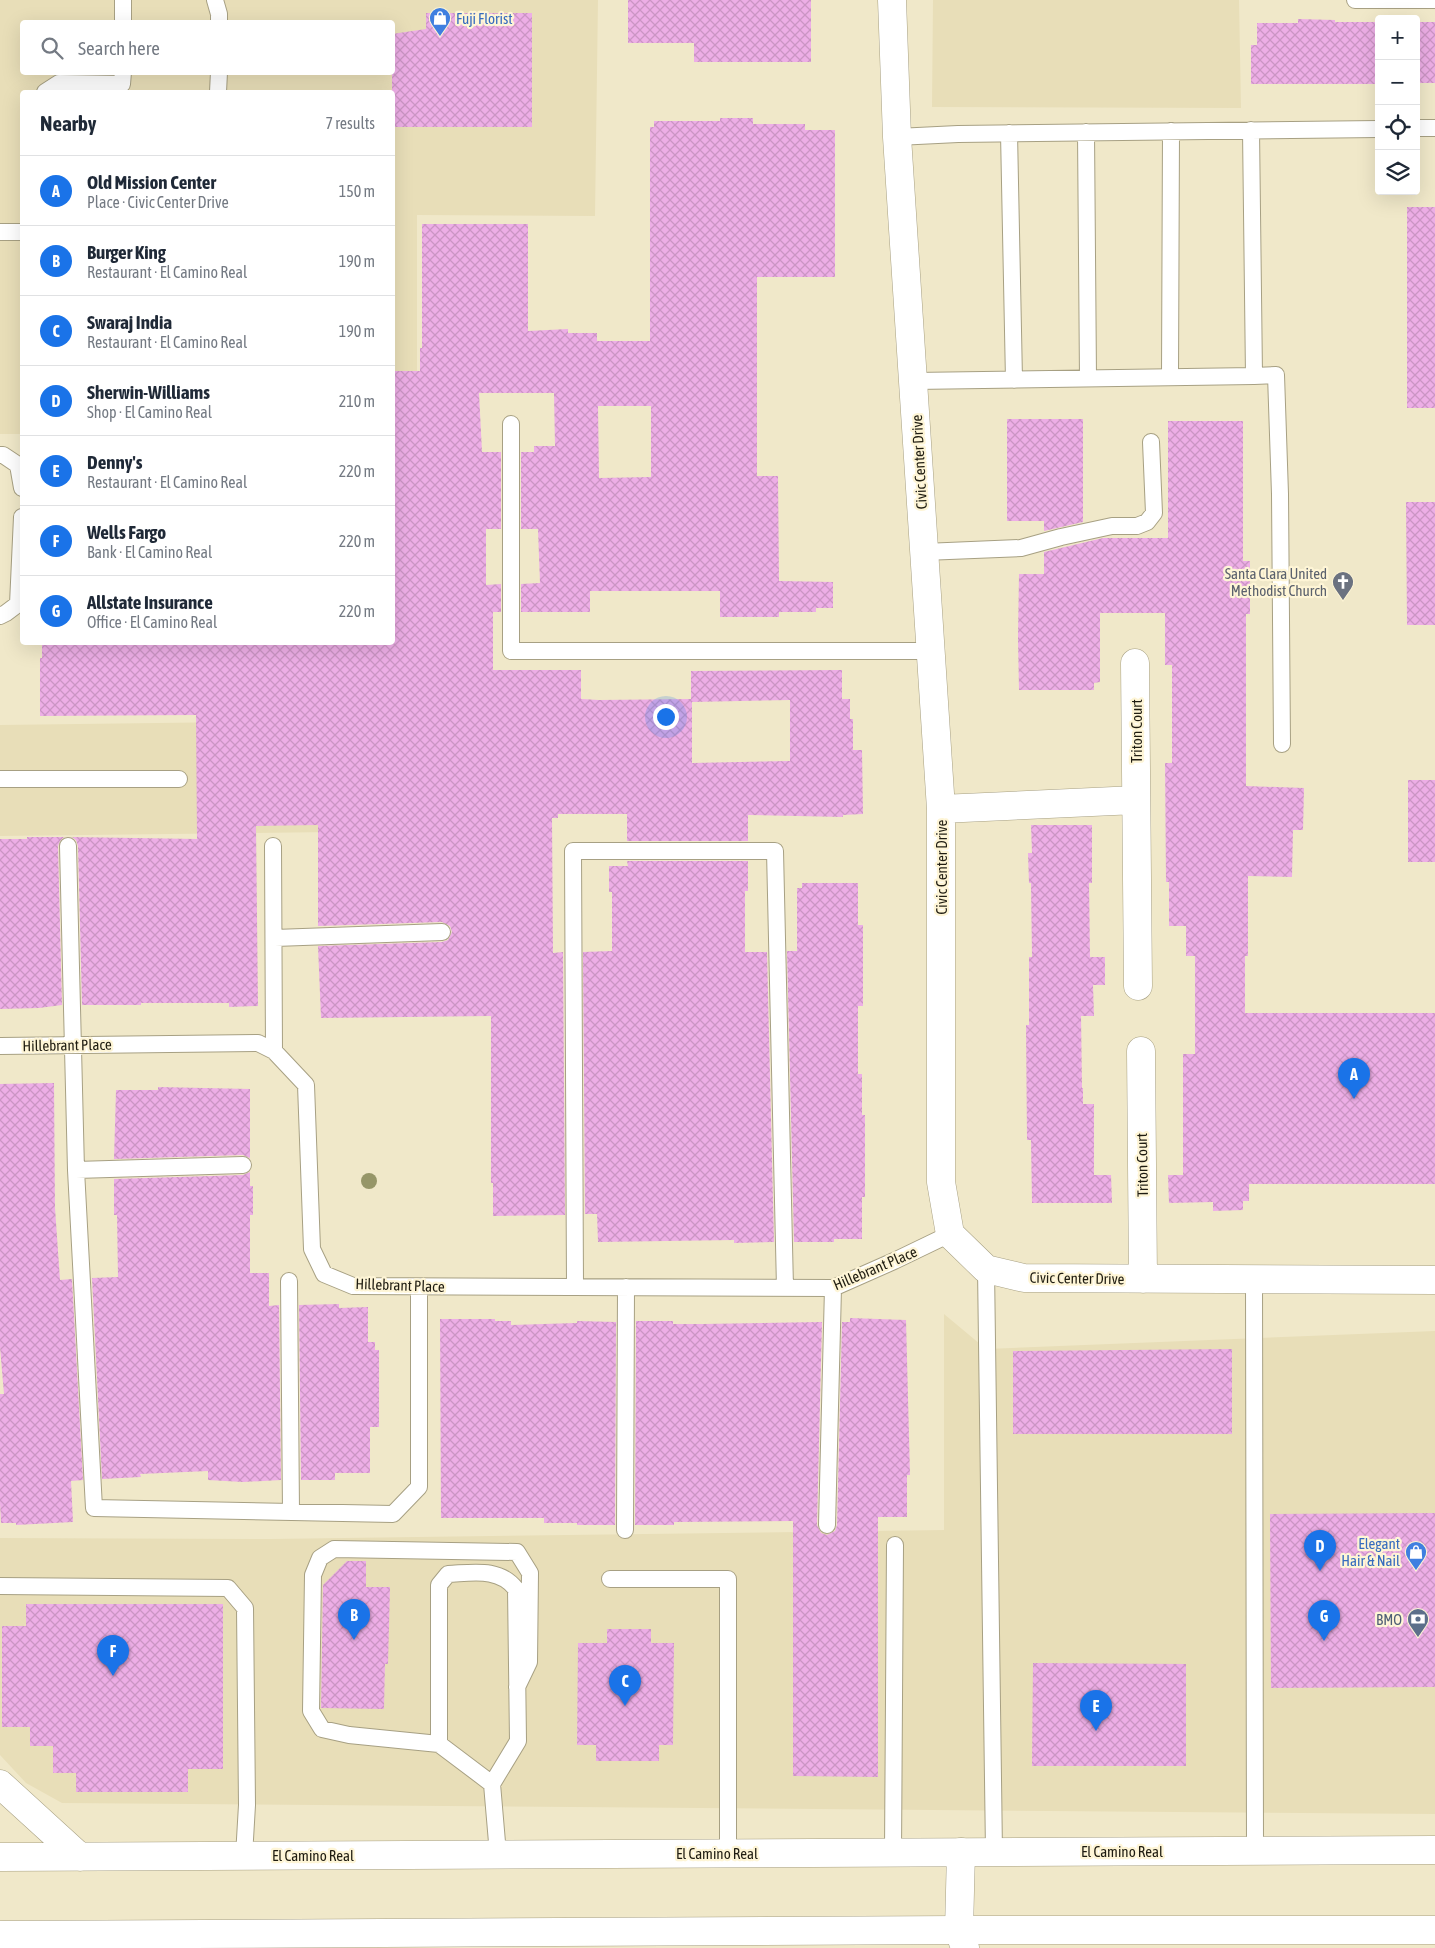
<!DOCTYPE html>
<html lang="en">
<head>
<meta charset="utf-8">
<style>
	:root { --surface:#fff; --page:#f2f2f3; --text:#1f2937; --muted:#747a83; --line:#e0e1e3; --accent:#1a73e8 }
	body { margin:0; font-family:"Asap Condensed",sans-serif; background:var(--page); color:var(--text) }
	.controls { position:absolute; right:15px; top:15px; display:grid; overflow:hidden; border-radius:5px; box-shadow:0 5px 20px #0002 }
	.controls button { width:45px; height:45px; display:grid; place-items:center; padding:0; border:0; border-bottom:1px solid var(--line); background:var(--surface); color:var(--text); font:25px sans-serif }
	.you { position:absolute; left:665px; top:716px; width:18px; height:18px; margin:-12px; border:4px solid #fff; border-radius:50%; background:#1a73e8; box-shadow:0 0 0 8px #1a73e833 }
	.badge { display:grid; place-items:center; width:32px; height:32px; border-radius:50%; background:var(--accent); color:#fff; font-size:16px; font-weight:700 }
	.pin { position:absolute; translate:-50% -41px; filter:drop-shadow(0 1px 2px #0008) }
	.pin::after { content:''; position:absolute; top:26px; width:18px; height:15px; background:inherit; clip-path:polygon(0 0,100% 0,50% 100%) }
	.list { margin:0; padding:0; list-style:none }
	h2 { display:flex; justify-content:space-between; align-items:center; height:65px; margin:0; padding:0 20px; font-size:21px }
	h2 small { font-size:16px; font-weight:400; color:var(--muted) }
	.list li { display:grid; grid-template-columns:32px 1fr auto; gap:15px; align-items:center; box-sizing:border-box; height:70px; padding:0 20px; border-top:1px solid var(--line) }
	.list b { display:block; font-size:19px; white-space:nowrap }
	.list p { margin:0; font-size:16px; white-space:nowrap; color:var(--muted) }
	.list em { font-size:16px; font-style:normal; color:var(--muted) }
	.icon { flex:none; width:28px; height:28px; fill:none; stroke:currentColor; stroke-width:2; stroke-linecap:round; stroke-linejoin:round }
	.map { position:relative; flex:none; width:1435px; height:1948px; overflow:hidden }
	.search { position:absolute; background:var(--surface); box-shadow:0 5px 20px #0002; left:20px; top:20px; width:375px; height:55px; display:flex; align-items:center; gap:12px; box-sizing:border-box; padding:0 18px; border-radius:5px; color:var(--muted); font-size:19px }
	.panel { position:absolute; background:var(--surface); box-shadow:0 5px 20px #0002; left:20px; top:90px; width:375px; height:555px; border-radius:5px }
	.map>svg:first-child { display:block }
	.built { fill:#e8deb8; fill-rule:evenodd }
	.building { fill:url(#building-cross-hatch); fill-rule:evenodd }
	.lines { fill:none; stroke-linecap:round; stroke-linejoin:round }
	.lane-casing { stroke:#a7a083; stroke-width:18 }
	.street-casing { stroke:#a7a083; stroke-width:29 }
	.primary-casing { stroke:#a7a083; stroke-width:29 }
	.lane { stroke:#fff; stroke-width:16 }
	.street { stroke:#fff; stroke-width:28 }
	.primary { stroke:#fff; stroke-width:28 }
	.tree { fill:#969668 }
	.labels { text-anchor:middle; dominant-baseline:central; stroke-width:4.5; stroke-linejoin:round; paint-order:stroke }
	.shop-label { font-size:15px; fill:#366cbe; stroke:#fef5d6; text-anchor:start }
	.street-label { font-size:15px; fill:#1f1c11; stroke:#fef5d6 }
	.worship-label { font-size:15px; fill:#5b616d; stroke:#fef5d6; text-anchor:end }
	.service-label { font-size:15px; fill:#4e5e75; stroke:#fef5d6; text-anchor:end }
</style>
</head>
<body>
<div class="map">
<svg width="1435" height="1948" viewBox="0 0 1435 1948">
	<defs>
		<pattern id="building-cross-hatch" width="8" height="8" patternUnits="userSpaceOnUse" patternTransform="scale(1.25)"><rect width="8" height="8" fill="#edaee6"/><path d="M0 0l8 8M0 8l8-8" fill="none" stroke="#cb95c4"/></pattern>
	</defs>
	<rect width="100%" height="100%" fill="#f0e8c9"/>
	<path class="built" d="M 0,0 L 598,0 L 595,216 L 417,215 L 417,433 L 393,433 L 392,92 L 22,92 L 22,434 L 0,434 ZM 22,22 L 392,22 L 392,72 L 22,72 Z
		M 933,0 L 1239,0 L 1241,108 L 932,107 Z
		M 409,720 L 410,831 L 0,836 L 0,725 Z
		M 944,1314 L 986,1349 L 1435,1331 L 1435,1814 L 62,1803 L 26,1783 L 0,1755 L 0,1538 L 270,1539 L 944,1530 Z"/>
	<path class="building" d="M 628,0 L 811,0 L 811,62 L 694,62 L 694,43 L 628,43 Z
		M 426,13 L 532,13 L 532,127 L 392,127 L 392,34 L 426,29 Z
		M 1298,19 L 1335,20 L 1335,22 L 1379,22 L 1379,84 L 1251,84 L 1251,45 L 1257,45 L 1257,23 L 1298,23 Z
		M 1416,22 L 1435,22 L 1435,83 L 1416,83 Z
		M 720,118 L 753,118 L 753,124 L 805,124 L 805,130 L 835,130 L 835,277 L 757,277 L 757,476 L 778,476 L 779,581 L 833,582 L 833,608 L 816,608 L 816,612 L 779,612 L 779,617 L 720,617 L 720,591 L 590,591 L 590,612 L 521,612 L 521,584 L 540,583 L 538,529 L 521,529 L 521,452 L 534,452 L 534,446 L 555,446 L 554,393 L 479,393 L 482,452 L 501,452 L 501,529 L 486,529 L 486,585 L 501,584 L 501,612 L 493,612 L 493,670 L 581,670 L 581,699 L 599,700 L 691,699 L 691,671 L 842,670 L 842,699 L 850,699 L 850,719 L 853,719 L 853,750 L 862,750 L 863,814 L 843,815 L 843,817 L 748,815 L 748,841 L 627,841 L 627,814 L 558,814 L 558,818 L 552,818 L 553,953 L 563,952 L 565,1215 L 493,1216 L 493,1183 L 491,1183 L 491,1016 L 321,1018 L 318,946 L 442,942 L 448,940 L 452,932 L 450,926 L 442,922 L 318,926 L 318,825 L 256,826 L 258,1006 L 229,1007 L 229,1003 L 141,1003 L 141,1005 L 82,1005 L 78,846 L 76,840 L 72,837 L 197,839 L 196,715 L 40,716 L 40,658 L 42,658 L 42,642 L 392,642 L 392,371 L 420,371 L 420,348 L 422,348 L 422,224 L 528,224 L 528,331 L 568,329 L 568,333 L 597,333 L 597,341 L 650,341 L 650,127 L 654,127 L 654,121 L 720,121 ZM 598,406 L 651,406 L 651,477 L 599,478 ZM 790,700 L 790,761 L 692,763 L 692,702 Z
		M 1407,207 L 1435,207 L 1435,408 L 1407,408 Z
		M 1007,419 L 1083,419 L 1083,522 L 1044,531 L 1044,521 L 1007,521 Z
		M 1168,421 L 1243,421 L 1243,561 L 1250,561 L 1250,614 L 1246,614 L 1246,786 L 1304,788 L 1303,830 L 1293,830 L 1292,877 L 1248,876 L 1248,956 L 1245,956 L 1245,1013 L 1435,1013 L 1435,1184 L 1249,1184 L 1249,1201 L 1243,1201 L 1243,1210 L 1213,1211 L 1213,1202 L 1169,1203 L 1168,1175 L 1183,1175 L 1183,1054 L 1195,1054 L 1195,956 L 1186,956 L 1186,926 L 1169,926 L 1169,882 L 1166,882 L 1165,763 L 1172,763 L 1172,665 L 1165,665 L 1165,613 L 1100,613 L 1100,682 L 1094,683 L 1094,690 L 1019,690 L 1018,638 L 1019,574 L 1044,574 L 1044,552 L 1103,538 L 1168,538 Z
		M 1406,502 L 1435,502 L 1435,625 L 1407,625 Z
		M 1408,780 L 1435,780 L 1435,862 L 1408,862 Z
		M 1031,825 L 1092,825 L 1092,883 L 1089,883 L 1090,957 L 1105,957 L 1105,985 L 1093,985 L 1094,1016 L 1081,1016 L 1082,1088 L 1083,1088 L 1083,1104 L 1094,1104 L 1094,1175 L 1111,1175 L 1112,1203 L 1032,1203 L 1031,1140 L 1027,1140 L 1026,1025 L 1029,1025 L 1029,957 L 1032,957 L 1031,883 L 1029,883 L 1028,853 L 1032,853 Z
		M 27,837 L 64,837 L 60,841 L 58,846 L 62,1005 L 39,1008 L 0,1009 L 0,839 L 27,839 Z
		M 627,861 L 748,861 L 748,891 L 745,891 L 745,952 L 767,952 L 774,1242 L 734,1243 L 734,1240 L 598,1242 L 597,1214 L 585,1214 L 583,952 L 612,951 L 612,892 L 609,892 L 609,866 L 628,866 Z
		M 802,883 L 858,883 L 858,925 L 863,925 L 863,1006 L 858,1006 L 858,1074 L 862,1074 L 862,1115 L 865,1115 L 865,1197 L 862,1197 L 862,1239 L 834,1239 L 834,1242 L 794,1242 L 787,951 L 797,951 L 797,888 L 802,888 Z
		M 54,1083 L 55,1208 L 60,1280 L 72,1279 L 83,1480 L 71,1481 L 73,1522 L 16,1525 L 16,1523 L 1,1523 L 0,1503 L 0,1394 L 4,1394 L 0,1347 L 0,1084 Z
		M 158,1087 L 250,1089 L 250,1158 L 243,1155 L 114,1159 L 116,1090 L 158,1090 Z
		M 250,1172 L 250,1186 L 253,1186 L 253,1215 L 250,1215 L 250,1273 L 269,1273 L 269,1306 L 279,1305 L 281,1480 L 243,1482 L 208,1480 L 208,1471 L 140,1474 L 141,1477 L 102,1479 L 92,1278 L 118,1277 L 117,1215 L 114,1215 L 114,1179 L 243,1175 Z
		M 339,1304 L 339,1308 L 368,1307 L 368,1342 L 375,1342 L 375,1350 L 379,1350 L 379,1427 L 370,1427 L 370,1473 L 335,1473 L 335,1480 L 301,1480 L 299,1305 Z
		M 850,1318 L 906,1320 L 910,1475 L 907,1475 L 907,1517 L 878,1517 L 878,1777 L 793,1776 L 793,1521 L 674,1522 L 674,1525 L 635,1525 L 636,1321 L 673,1321 L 673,1324 L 703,1324 L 822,1322 L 817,1525 L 821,1533 L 827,1535 L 835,1531 L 837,1525 L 842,1322 L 850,1322 Z
		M 440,1319 L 495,1319 L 495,1321 L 511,1321 L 511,1325 L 577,1323 L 577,1321 L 616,1322 L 615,1525 L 577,1525 L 577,1523 L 544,1523 L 544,1518 L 441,1518 Z
		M 1232,1349 L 1232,1434 L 1013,1434 L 1013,1351 Z
		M 1435,1513 L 1435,1687 L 1271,1688 L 1270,1514 Z
		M 347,1561 L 366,1561 L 366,1587 L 390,1587 L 388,1664 L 385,1664 L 384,1709 L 321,1708 L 323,1585 Z
		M 26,1604 L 223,1604 L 223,1769 L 188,1769 L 188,1792 L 76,1792 L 76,1773 L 53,1773 L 53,1746 L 30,1746 L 30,1727 L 2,1727 L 2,1626 L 26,1626 Z
		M 607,1629 L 651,1629 L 651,1643 L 674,1643 L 673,1745 L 659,1745 L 659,1761 L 596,1761 L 596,1745 L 577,1745 L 578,1643 L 607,1643 Z
		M 1033,1663 L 1186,1664 L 1186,1766 L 1032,1766 Z"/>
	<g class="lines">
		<g class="lane-casing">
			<path id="lane" d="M 123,0 L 123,22
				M 215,0 L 219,14 L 219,22
				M 1355,0 L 1435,0
				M 45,92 L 59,83 L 122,84 L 123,72
				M 218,92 L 219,72
				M 1416,128 L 1435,128
				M 1086,132 L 1088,378
				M 1009,133 L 1014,380
				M 897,137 L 958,134 L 1379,129
				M 0,232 L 22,232
				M 1254,376 L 1276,375 L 1280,494 L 1282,744
				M 1170,377 L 1171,131
				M 914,381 L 1254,376 L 1251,130
				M 511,424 L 511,651 L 930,651
				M 0,455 L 3,455 L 18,465 L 22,488
				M 924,552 L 1021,548 L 1061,537 L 1112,526 L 1137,526 L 1147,522 L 1154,513 L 1151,442
				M 0,616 L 6,613 L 18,604 L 22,517
				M 0,779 L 179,779
				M 68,846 L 76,1170 L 94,1508 L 393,1514 L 419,1487 L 419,1287
				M 273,846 L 274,1051
				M 275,938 L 442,932
				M 0,1046 L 258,1043 L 274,1051 L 306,1085 L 312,1249 L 324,1274 L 353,1286 L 833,1288 L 894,1261 L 950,1234
				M 76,1170 L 243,1165
				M 986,1269 L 994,1852
				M 1254,1279 L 1255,1851
				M 289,1281 L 291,1512
				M 575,1287 L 573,851 L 775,851 L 785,1288
				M 827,1525 L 833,1288
				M 625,1530 L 626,1287
				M 610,1579 L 728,1579 L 728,1853
				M 0,1586 L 228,1588 L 245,1608 L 247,1805 L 244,1856
				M 439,1744 L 349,1735 L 322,1729 L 311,1711 L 313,1575 L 320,1558 L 334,1549 L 517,1552 L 530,1573 L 529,1662 L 517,1687
				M 492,1784 L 439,1744 L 439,1585 L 448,1574 C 472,1573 499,1567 516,1589 L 518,1741 L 492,1784 L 498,1854
				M 893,1852 L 895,1545"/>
		</g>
		<g class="street-casing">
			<path id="street" d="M 892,0 L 897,137 L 941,809 L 941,1182 L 950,1234 L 986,1269 L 1024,1278 L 1435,1280
				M 1135,663 L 1138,986
				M 941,809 L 1136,800
				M 1141,1051 L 1143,1279
				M 961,1852 L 959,1930 L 965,1948"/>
		</g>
		<g class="primary-casing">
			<path id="primary" d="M 0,1784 L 80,1857
				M 0,1857 L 1435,1850
				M 0,1935 L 959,1930 L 1435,1930"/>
		</g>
		<use href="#lane" class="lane"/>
		<use href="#street" class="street"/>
		<use href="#primary" class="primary"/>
	</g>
	<circle class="tree" cx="369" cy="1181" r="8"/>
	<defs>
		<g id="shop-pin" transform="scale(1.125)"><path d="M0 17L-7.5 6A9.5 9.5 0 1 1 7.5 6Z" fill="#3f7fe0" stroke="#fef5d6"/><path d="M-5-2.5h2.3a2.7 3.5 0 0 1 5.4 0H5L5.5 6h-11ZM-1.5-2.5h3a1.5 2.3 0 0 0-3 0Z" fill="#fff"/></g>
		<g id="church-pin" transform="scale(1.125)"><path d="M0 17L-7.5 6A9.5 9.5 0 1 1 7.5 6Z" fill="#6b7280" stroke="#fef5d6"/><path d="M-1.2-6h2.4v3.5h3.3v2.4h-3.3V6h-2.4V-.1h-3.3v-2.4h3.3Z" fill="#fff"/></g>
		<g id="bank-pin" transform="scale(1.125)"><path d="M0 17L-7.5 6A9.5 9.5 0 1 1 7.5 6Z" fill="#5c6f8a" stroke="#fef5d6"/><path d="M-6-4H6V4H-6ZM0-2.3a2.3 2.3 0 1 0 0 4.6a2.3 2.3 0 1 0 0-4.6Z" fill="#fff"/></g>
	</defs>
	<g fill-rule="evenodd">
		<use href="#shop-pin" x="440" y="18"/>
		<use href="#church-pin" x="1343" y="582"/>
		<use href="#shop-pin" x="1416" y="1552"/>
		<use href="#bank-pin" x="1418" y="1619"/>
	</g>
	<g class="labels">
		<g class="shop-label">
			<text x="456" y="18">Fuji Florist</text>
			<text x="1400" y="1543" text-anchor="end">Elegant<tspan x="1400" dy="17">Hair &amp; Nail</tspan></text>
		</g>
		<g class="street-label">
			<text transform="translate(919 462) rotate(-93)">Civic Center Drive</text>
			<text transform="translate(1136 731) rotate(-90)">Triton Court</text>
			<text transform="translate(941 867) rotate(-90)">Civic Center Drive</text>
			<text transform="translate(67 1045) rotate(-1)">Hillebrant Place</text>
			<text transform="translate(1142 1165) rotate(-91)">Triton Court</text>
			<text transform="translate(875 1268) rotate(-23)">Hillebrant Place</text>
			<text transform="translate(1077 1278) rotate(1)">Civic Center Drive</text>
			<text transform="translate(400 1285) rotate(2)">Hillebrant Place</text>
			<text x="1122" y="1851">El Camino Real</text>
			<text x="717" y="1853">El Camino Real</text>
			<text x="313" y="1855">El Camino Real</text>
		</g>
		<g class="worship-label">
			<text x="1327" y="573">Santa Clara United<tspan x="1327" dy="17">Methodist Church</tspan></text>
		</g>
		<g class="service-label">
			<text x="1402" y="1619">BMO</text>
		</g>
	</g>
</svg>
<div class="controls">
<button>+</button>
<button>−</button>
<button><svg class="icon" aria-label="locate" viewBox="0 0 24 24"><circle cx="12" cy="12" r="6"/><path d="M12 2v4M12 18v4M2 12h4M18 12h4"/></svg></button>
<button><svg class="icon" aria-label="layers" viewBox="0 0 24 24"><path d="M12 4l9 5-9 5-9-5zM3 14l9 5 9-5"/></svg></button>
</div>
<div class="you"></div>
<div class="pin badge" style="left:1354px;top:1099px">A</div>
<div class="pin badge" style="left:354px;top:1640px">B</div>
<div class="pin badge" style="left:625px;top:1706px">C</div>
<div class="pin badge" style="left:1320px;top:1571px">D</div>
<div class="pin badge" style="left:1096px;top:1731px">E</div>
<div class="pin badge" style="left:113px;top:1676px">F</div>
<div class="pin badge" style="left:1324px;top:1641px">G</div>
<div class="search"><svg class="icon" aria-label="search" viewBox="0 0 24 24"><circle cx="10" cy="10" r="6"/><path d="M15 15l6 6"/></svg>Search here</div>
<section class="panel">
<h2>Nearby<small>7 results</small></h2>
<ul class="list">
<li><span class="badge">A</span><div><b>Old Mission Center</b><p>Place · Civic Center Drive</p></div><em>150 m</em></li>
<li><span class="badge">B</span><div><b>Burger King</b><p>Restaurant · El Camino Real</p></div><em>190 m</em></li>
<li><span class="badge">C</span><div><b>Swaraj India</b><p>Restaurant · El Camino Real</p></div><em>190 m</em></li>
<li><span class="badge">D</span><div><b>Sherwin-Williams</b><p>Shop · El Camino Real</p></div><em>210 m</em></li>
<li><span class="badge">E</span><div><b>Denny's</b><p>Restaurant · El Camino Real</p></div><em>220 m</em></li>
<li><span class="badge">F</span><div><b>Wells Fargo</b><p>Bank · El Camino Real</p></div><em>220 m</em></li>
<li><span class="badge">G</span><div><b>Allstate Insurance</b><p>Office · El Camino Real</p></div><em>220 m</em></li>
</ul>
</section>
</div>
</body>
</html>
